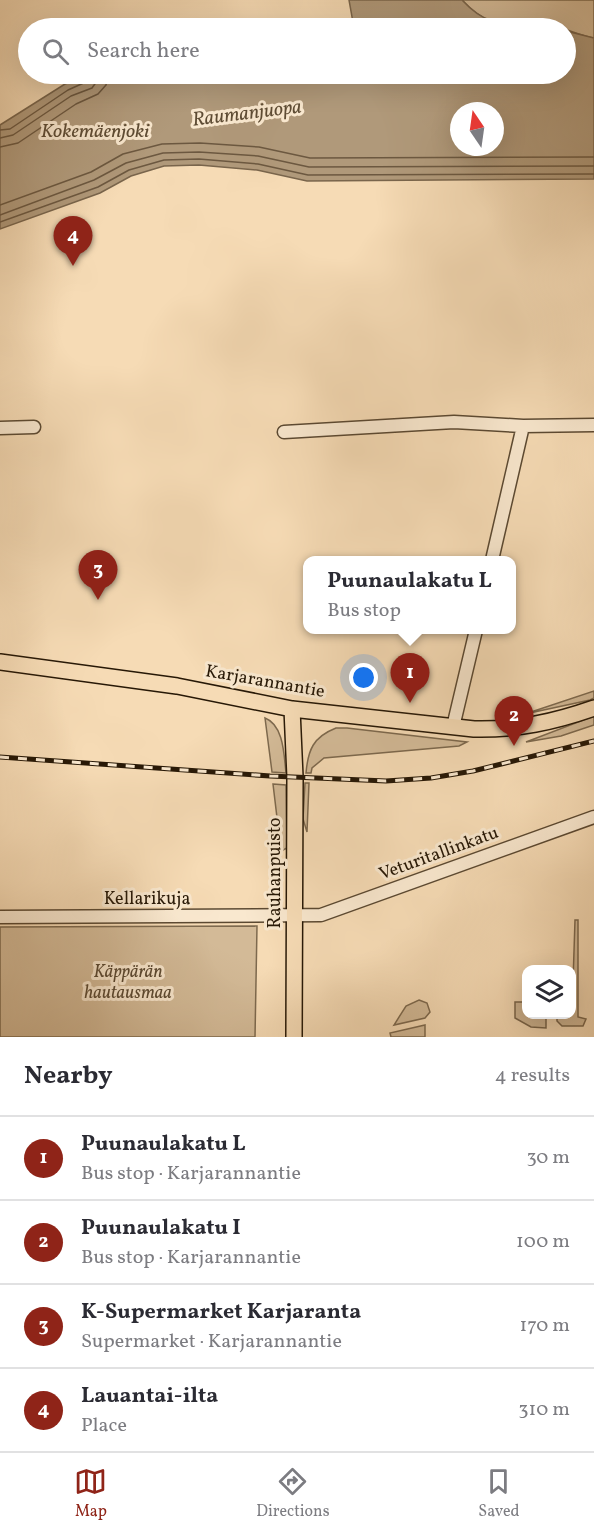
<!DOCTYPE html>
<html lang="en">
<head>
<meta charset="utf-8">
<style>
	:root { --surface:#fff; --page:#f2f2f3; --text:#2b2b33; --muted:#7c7c81; --line:#e1e1e2; --accent:#8f2418 }
	body { margin:0; font-family:Vollkorn,serif; background:var(--page); color:var(--text) }
	.controls { position:absolute; right:18px; bottom:18px; display:grid; overflow:hidden; border-radius:12px; box-shadow:0 6px 24px #0002 }
	.controls button { width:54px; height:54px; display:grid; place-items:center; padding:0; border:0; border-bottom:2px solid var(--line); background:var(--surface); color:var(--text); font:30px sans-serif }
	.compass { position:absolute; left:450px; top:102px; width:54px; height:54px; border-radius:50%; background:var(--surface); box-shadow:0 6px 24px #0002; rotate:347deg }
	.you { position:absolute; left:364px; top:678px; width:21px; height:21px; margin:-15px; border:4px solid #fff; border-radius:50%; background:#1a73e8; box-shadow:0 0 0 9px #1a73e833 }
	.badge { display:grid; place-items:center; width:39px; height:39px; border-radius:50%; background:var(--accent); color:#fff; font-size:20px; font-weight:700 }
	.pin { position:absolute; translate:-50% -50px; filter:drop-shadow(0 2px 3px #0008) }
	.pin::after { content:''; position:absolute; top:32px; width:21px; height:18px; background:inherit; clip-path:polygon(0 0,100% 0,50% 100%) }
	.popup { position:absolute; left:303px; top:556px; width:213px; height:78px; box-sizing:border-box; display:grid; place-content:center; border-radius:12px; background:var(--surface); filter:drop-shadow(0 2px 4px #0005); font-size:20px; white-space:nowrap; color:var(--muted) }
	.popup b { font-size:22px; color:var(--text) }
	.popup::after { content:''; position:absolute; left:50%; top:100%; margin-left:-12px; border:12px solid transparent; border-top-color:var(--surface) }
	.list { margin:0; padding:0; list-style:none }
	h2 { display:flex; justify-content:space-between; align-items:center; height:78px; margin:0; padding:0 24px; font-size:26px }
	h2 small { font-size:20px; font-weight:400; color:var(--muted) }
	.list li { display:grid; grid-template-columns:39px 1fr auto; gap:18px; align-items:center; box-sizing:border-box; height:84px; padding:0 24px; border-top:2px solid var(--line) }
	.list b { display:block; font-size:22px; white-space:nowrap }
	.list p { margin:0; font-size:20px; white-space:nowrap; color:var(--muted) }
	.list em { font-size:20px; font-style:normal; color:var(--muted) }
	.icon { flex:none; width:33px; height:33px; fill:none; stroke:currentColor; stroke-width:2; stroke-linecap:round; stroke-linejoin:round }
	.map { position:relative; flex:none; width:594px; height:1037px; overflow:hidden }
	.search { position:absolute; background:var(--surface); box-shadow:0 6px 24px #0002; left:18px; right:18px; top:18px; height:66px; display:flex; align-items:center; gap:15px; box-sizing:border-box; padding:0 21px; border-radius:33px; color:var(--muted); font-size:22px }
	.sheet { height:414px; background:var(--surface) }
	nav { display:flex; justify-content:space-around; align-items:center; box-sizing:border-box; height:84px; border-top:2px solid var(--line); background:var(--surface); font-size:16px; color:var(--muted) }
	nav a { display:grid; justify-items:center; gap:3px }
	nav .on { color:var(--accent) }
	.map>svg:first-child { display:block }
	.green { fill:#d3ba97; stroke:#7d694e; stroke-width:1.5 }
	.water { fill:#b0997a; stroke:#79654c; stroke-width:1.5; fill-rule:evenodd }
	.lines { fill:none; stroke-linecap:round; stroke-linejoin:round }
	.shore { stroke:#6c5840; stroke-width:1.5 }
	.minor-casing { stroke:#5b4932; stroke-width:15 }
	.major-casing { stroke:#271806; stroke-width:18 }
	.minor { stroke:#f9e8cf; stroke-width:12 }
	.major { stroke:#f6dbb5; stroke-width:15 }
	.rail-casing { stroke:#271806; stroke-width:5 }
	.rail { stroke:#f9e8cf; stroke-width:3; stroke-dasharray:9; stroke-linecap:butt }
	.labels { text-anchor:middle; dominant-baseline:central; stroke-width:6; stroke-linejoin:round; paint-order:stroke }
	.street-label { font-size:18px; fill:#271806; stroke:#f9e8cf }
	.park-label { font-size:18px; font-style:italic; fill:#5b4932; stroke:#f9e8cf }
	.water-label { font-size:20px; font-style:italic; fill:#5e4c34; stroke:#f9e8cf }
</style>
</head>
<body>
<div class="map">
<svg width="594" height="1037" viewBox="0 0 594 1037">
	<rect width="100%" height="100%" fill="#f6dbb5"/>
	<filter id="stains"><feTurbulence type="fractalNoise" baseFrequency=".00333" numOctaves="4"/><feColorMatrix values="0 0 0 0 .2 0 0 0 0 .09 0 0 0 0 .02 0 0 0 .5 -.17"/></filter>
	<radialGradient id="worn" r=".72"><stop offset=".6" stop-color="#630" stop-opacity="0"/><stop offset="1" stop-color="#630" stop-opacity=".3"/></radialGradient>
	<path class="green" d="M 462,0 L 594,0 L 594,38 C 573,34 558,24 538,23 C 500,20 491,31 462,0 Z
		M 594,691 L 594,698 L 590,700 L 525,714 Z
		M 594,716 L 594,725 L 561,736 L 526,742 Z
		M 265,718 C 284,725 284,756 286,773 L 272,772 Z
		M 336,728 L 347,728 L 467,742 L 459,746 L 324,758 L 312,768 L 311,773 L 306,773 C 308,750 313,737 336,728 Z
		M 305,783 L 309,783 L 307,832 L 303,819 Z
		M 273,784 L 286,785 L 287,848 L 281,851 Z
		M 575,920 L 578,920 L 578,1017 L 586,1019 L 583,1026 L 562,1026 L 557,1021 L 557,1015 L 572,1014 Z
		M 257,926 L 255,1037 L 0,1037 L 0,927 Z
		M 525,970 L 526,1014 L 546,1015 L 546,1028 L 531,1027 L 515,1018 L 515,1002 L 525,1002 Z
		M 419,1000 L 427,1003 L 430,1012 L 425,1018 L 394,1025 L 406,1006 Z
		M 425,1025 L 425,1037 L 391,1037 L 390,1033 Z"/>
	<path class="water" d="M 349,0 L 462,0 C 497,38 516,15 558,28 L 354,28 Z
		M 566,31 L 594,38 L 594,179 L 307,181 L 257,170 L 199,165 L 164,166 L 131,176 L 100,193 L 0,229 L 0,125 L 65,84 L 87,75 L 566,74 ZM 459,111 L 495,111 L 495,147 L 459,147 Z"/>
	<g class="lines">
		<path class="shore" d="M 0,130 L 10,129 L 68,90 L 88,81 L 91,74
			M 0,138 L 13,135 L 71,96 L 92,88 L 97,81 L 99,74
			M 0,147 L 18,143 L 76,104 L 98,94 L 106,85 L 108,74
			M 0,205 L 91,172 L 123,154 L 162,144 L 200,143 L 259,147 L 310,158 L 594,157
			M 0,215 L 94,180 L 126,163 L 163,153 L 199,152 L 258,156 L 309,167 L 594,166
			M 0,222 L 98,187 L 129,170 L 164,160 L 199,159 L 258,164 L 308,175 L 594,174"/>
		<g class="minor-casing">
			<path id="minor" d="M 0,428 L 34,427
				M 284,432 L 454,422 L 523,426
				M 492,560 L 523,426 L 594,425
				M 453,727 L 476,630
				M 0,917 L 321,915 L 594,817"/>
		</g>
		<g class="major-casing">
			<path id="major" d="M 0,662 L 177,686 L 292,709 L 474,729 C 517,730 554,722 594,708
				M 292,709 L 295,777 L 294,1037"/>
		</g>
		<use href="#minor" class="minor"/>
		<use href="#major" class="major"/>
		<g class="rail-casing">
			<path id="rail" d="M 0,757 L 270,776 L 386,781 L 431,778 L 473,771 L 594,741"/>
		</g>
		<use href="#rail" class="rail"/>
	</g>
	<g class="labels">
		<g class="street-label">
			<text transform="translate(265 682) rotate(10)">Karjarannantie</text>
			<text transform="translate(439 854) rotate(-20)">Veturitallinkatu</text>
			<text transform="translate(275 873) rotate(-90)">Rauhanpuisto</text>
			<text x="147" y="899">Kellarikuja</text>
		</g>
		<g class="park-label">
			<text x="128" y="972">Käppärän<tspan x="128" dy="21">hautausmaa</tspan></text>
		</g>
		<g class="water-label">
			<text transform="translate(247 114) rotate(-7)">Raumanjuopa</text>
			<text x="95" y="132">Kokemäenjoki</text>
		</g>
	</g>
	<rect width="100%" height="100%" filter="url(#stains)"/>
	<rect width="100%" height="100%" fill="url(#worn)"/>
</svg>
<div class="controls">
<button><svg class="icon" aria-label="layers" viewBox="0 0 24 24"><path d="M12 4l9 5-9 5-9-5zM3 14l9 5 9-5"/></svg></button>
</div>
<svg class="compass" viewBox="-18 -18 36 36"><path d="M0-13l5 13h-10z" fill="#e53935"/><path d="M0 13l5-13h-10z" fill="#7c7c81"/></svg>
<div class="you"></div>
<div class="pin badge" style="left:410px;top:703px">1</div>
<div class="popup"><b>Puunaulakatu L</b>Bus stop</div>
<div class="pin badge" style="left:514px;top:746px">2</div>
<div class="pin badge" style="left:98px;top:600px">3</div>
<div class="pin badge" style="left:73px;top:266px">4</div>
<div class="search"><svg class="icon" aria-label="search" viewBox="0 0 24 24"><circle cx="10" cy="10" r="6"/><path d="M15 15l6 6"/></svg>Search here</div>
</div>
<section class="sheet">
<h2>Nearby<small>4 results</small></h2>
<ul class="list">
<li><span class="badge">1</span><div><b>Puunaulakatu L</b><p>Bus stop · Karjarannantie</p></div><em>30 m</em></li>
<li><span class="badge">2</span><div><b>Puunaulakatu I</b><p>Bus stop · Karjarannantie</p></div><em>100 m</em></li>
<li><span class="badge">3</span><div><b>K-Supermarket Karjaranta</b><p>Supermarket · Karjarannantie</p></div><em>170 m</em></li>
<li><span class="badge">4</span><div><b>Lauantai-ilta</b><p>Place</p></div><em>310 m</em></li>
</ul>
</section>
<nav>
<a class="on"><svg class="icon" aria-label="map" viewBox="0 0 24 24"><path d="M3 6l6-2 6 2 6-2v14l-6 2-6-2-6 2zM9 4v14M15 6v14"/></svg>Map</a>
<a><svg class="icon" aria-label="directions" viewBox="0 0 24 24"><path d="M12 3l9 9-9 9-9-9zM9 14v-3h6M13 9l2 2-2 2"/></svg>Directions</a>
<a><svg class="icon" aria-label="saved" viewBox="0 0 24 24"><path d="M7 4h10v16l-5-4-5 4z"/></svg>Saved</a>
</nav>
</body>
</html>
